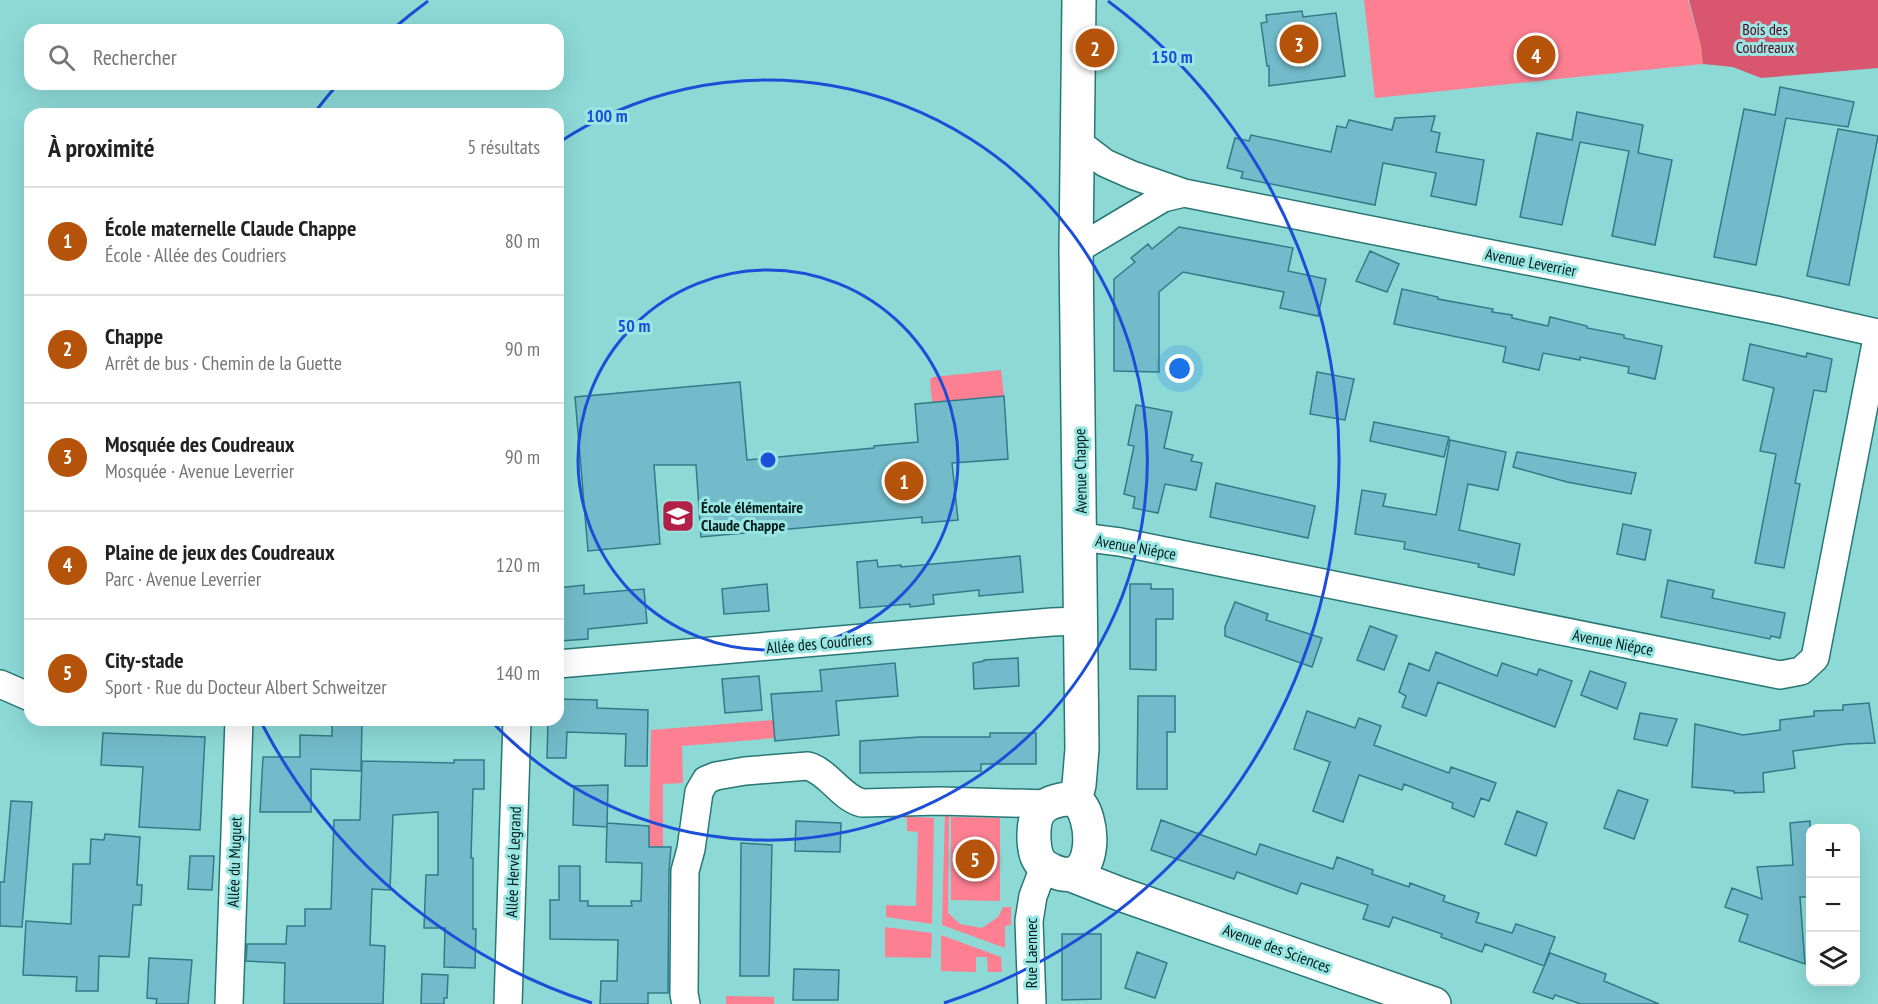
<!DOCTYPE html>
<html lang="fr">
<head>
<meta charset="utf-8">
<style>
	:root { --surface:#fff; --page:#f2f2f2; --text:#222; --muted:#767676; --line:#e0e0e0; --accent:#b45309 }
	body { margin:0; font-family:"PT Sans Narrow",sans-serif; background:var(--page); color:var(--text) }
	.controls { position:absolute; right:18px; bottom:18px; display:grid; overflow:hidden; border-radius:12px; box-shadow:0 6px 24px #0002 }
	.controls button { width:54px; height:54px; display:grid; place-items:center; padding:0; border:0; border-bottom:2px solid var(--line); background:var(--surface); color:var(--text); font:30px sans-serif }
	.you { position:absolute; left:1180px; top:369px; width:21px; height:21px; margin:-15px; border:4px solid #fff; border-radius:50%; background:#1a73e8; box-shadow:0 0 0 9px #1a73e833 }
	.badge { display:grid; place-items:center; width:39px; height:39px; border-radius:50%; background:var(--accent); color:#fff; font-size:20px; font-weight:700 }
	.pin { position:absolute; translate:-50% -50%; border:3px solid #fff; box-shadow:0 2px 6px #0006 }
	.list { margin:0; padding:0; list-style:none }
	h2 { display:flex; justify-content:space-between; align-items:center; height:78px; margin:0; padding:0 24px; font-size:26px }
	h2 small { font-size:20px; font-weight:400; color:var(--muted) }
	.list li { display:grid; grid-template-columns:39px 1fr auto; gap:18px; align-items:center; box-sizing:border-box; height:108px; padding:0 24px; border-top:2px solid var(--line) }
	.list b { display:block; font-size:22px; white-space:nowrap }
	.list p { margin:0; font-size:20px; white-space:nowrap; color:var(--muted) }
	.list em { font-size:20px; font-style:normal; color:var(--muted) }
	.icon { flex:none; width:33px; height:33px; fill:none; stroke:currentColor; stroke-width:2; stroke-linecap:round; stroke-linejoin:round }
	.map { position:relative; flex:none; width:1878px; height:1004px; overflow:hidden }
	.search { position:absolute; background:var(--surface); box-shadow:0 6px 24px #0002; left:24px; top:24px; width:540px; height:66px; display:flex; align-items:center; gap:15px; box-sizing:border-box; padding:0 21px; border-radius:18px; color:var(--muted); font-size:22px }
	.panel { position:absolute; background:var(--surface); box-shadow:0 6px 24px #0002; left:24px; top:108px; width:540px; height:618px; border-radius:18px }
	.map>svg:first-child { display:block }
	.green { fill:#fd7f92 }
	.forest { fill:#d8576e }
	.building { fill:#73bbca; stroke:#317b89; stroke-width:1.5 }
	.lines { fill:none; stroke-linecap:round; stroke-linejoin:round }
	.street-casing { stroke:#287775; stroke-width:30 }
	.secondary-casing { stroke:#287775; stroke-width:36 }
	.street { stroke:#fff; stroke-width:27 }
	.secondary { stroke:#fff; stroke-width:33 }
	.ring { fill:none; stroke:#1d4ed8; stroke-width:3 }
	.labels { text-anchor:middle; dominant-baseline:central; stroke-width:6; stroke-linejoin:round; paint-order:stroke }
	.park-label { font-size:16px; fill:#58021c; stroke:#9ae6e3 }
	.street-label { font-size:16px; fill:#001d1c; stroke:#9ae6e3 }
	.poi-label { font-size:16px; font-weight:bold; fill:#001d1c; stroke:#9ae6e3; text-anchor:start }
	.centre { fill:#1d4ed8; stroke:#9ae6e3; stroke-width:3 }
	.ring-label { font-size:18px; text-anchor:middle; font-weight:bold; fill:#1d4ed8; stroke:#9ae6e3; stroke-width:6; stroke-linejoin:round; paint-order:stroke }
</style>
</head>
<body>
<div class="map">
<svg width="1878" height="1004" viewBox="0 0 1878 1004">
	<rect width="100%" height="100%" fill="#8dd9d6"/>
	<path class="green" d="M 1364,0 L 1688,0 L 1701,46 L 1703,64 L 1375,98 Z
		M 1001,370 L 1004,396 L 932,402 L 930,379 L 933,377 Z
		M 773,720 L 775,738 L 682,746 L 683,783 L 663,784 L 663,847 L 649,846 L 651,730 Z
		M 945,810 L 968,812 L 968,815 L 949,815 L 948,913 L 960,924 L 982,928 L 998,917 L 1003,907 L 1011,907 L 1011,925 L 1005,926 L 1005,948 L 942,925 Z
		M 913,811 L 913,817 L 934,818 L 932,924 L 886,917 L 886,905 L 916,906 L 918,832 L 907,831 L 907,818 L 900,817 L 902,813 Z
		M 951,817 L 1000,818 L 1000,901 L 951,900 Z
		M 885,927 L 932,933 L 931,958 L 885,957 Z
		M 941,935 L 1001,957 L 1002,972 L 988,972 L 987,957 L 976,957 L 976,972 L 941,971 Z
		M 726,996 L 774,997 L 774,1004 L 726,1004 Z"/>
	<path class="forest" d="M 1689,0 L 1878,0 L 1878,68 L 1761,78 L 1733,67 L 1703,64 L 1701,46 Z"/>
	<path class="building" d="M 1302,11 L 1303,17 L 1336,13 L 1345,76 L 1269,86 L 1269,66 L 1267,66 L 1261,23 L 1267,22 L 1266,15 Z
		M 1780,87 L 1854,102 L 1848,127 L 1786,118 L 1756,265 L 1714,257 L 1744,109 L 1775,115 Z
		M 1577,112 L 1643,125 L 1638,153 L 1672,160 L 1655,245 L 1612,236 L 1629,151 L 1580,142 L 1562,225 L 1520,217 L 1537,133 L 1572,140 Z
		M 1435,116 L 1431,131 L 1440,133 L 1436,152 L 1484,160 L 1476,205 L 1431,196 L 1436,173 L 1383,163 L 1375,205 L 1241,178 L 1243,172 L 1227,168 L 1235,138 L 1249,141 L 1251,135 L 1331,152 L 1337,126 L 1346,128 L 1349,120 L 1392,130 L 1395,118 Z
		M 1838,129 L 1878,136 L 1849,285 L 1807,276 Z
		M 1179,227 L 1293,248 L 1288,271 L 1326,279 L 1318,316 L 1280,308 L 1284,292 L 1183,272 L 1159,292 L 1159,372 L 1114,371 L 1114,279 L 1135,262 L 1131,258 L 1148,244 L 1152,249 Z
		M 1370,251 L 1399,264 L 1387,292 L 1356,281 Z
		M 1402,289 L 1438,297 L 1438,299 L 1493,309 L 1492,312 L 1512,315 L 1512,318 L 1548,326 L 1550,317 L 1587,326 L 1587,328 L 1624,335 L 1624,338 L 1662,346 L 1655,379 L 1628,373 L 1629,367 L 1580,357 L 1580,360 L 1543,353 L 1539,370 L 1503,362 L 1506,347 L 1394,324 Z
		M 1750,344 L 1806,357 L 1807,353 L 1832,359 L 1826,392 L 1814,390 L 1795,483 L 1800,484 L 1784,568 L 1755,563 L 1776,454 L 1760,451 L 1774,388 L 1743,380 Z
		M 1317,372 L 1354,379 L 1345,420 L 1310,414 Z
		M 740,382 L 747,460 L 874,448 L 874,446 L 918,442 L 915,404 L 1004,396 L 1008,459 L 952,463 L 958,520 L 922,523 L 922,517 L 701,537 L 696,465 L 654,465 L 660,544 L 588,551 L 575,397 Z
		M 1136,405 L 1172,412 L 1164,448 L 1193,455 L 1191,461 L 1202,463 L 1196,490 L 1165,484 L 1158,513 L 1133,508 L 1135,497 L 1124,494 L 1134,446 L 1128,445 Z
		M 1374,422 L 1449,437 L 1444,457 L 1370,441 Z
		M 1450,440 L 1506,452 L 1498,490 L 1468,484 L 1459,530 L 1520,544 L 1514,575 L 1478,567 L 1479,564 L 1404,549 L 1405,542 L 1355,534 L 1362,490 L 1386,494 L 1383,506 L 1436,515 Z
		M 1517,452 L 1636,473 L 1631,494 L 1567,482 L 1513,467 Z
		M 1216,483 L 1315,506 L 1308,538 L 1210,517 Z
		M 1623,524 L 1651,530 L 1645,560 L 1617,554 Z
		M 1020,556 L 1023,592 L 979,596 L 979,590 L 933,595 L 934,604 L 910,607 L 910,604 L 860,608 L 857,562 L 877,560 L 878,567 L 901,565 L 901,567 Z
		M 1668,580 L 1714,590 L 1712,598 L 1785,613 L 1780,638 L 1771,636 L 1770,639 L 1661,617 Z
		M 767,584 L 769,611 L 724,614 L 722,589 Z
		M 1130,584 L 1151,584 L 1151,589 L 1173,589 L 1173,619 L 1156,619 L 1156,670 L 1130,669 Z
		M 584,585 L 584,594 L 644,589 L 647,623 L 588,629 L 588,639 L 560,641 L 558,588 Z
		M 1235,602 L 1268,614 L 1266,620 L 1322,638 L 1312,667 L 1225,636 L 1225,627 Z
		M 1370,626 L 1397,636 L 1384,670 L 1357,660 Z
		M 1436,652 L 1497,676 L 1502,663 L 1537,675 L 1539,669 L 1572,681 L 1555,727 L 1438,682 L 1426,716 L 1402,707 L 1406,696 L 1399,692 L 1409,663 L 1429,671 Z
		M 1018,658 L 1019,686 L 974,689 L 973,663 L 984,661 L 984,660 Z
		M 895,663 L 898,696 L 836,701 L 839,735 L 775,741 L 771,694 L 822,691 L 820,670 Z
		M 1590,671 L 1626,683 L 1617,709 L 1581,695 Z
		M 759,676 L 762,710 L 725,713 L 722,679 Z
		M 1138,696 L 1175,696 L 1175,732 L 1167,732 L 1167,789 L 1137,789 Z
		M 558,699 L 597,700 L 597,708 L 648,710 L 647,766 L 625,766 L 626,734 L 567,732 L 566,758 L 547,758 L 548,720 L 558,720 Z
		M 1869,703 L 1875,743 L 1846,744 L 1793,751 L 1795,768 L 1763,773 L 1764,792 L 1734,793 L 1734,791 L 1692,787 L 1695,724 L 1743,735 L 1780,730 L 1780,720 L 1814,716 L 1814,711 L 1843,710 L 1843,705 Z
		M 1307,711 L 1355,728 L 1359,718 L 1381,726 L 1374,745 L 1449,773 L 1451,767 L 1496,783 L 1489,801 L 1481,798 L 1474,817 L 1452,808 L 1453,803 L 1404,784 L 1402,790 L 1359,775 L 1343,822 L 1313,811 L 1330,762 L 1294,749 Z
		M 1640,713 L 1677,719 L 1667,746 L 1634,739 Z
		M 332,721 L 362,722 L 361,771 L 311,769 L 311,812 L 260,812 L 263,757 L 300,757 L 300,735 L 332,736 Z
		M 103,733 L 205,737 L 200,830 L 139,827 L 143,767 L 101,765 Z
		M 990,733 L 1036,733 L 1036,764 L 981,764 L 981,771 L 860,773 L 860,741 L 920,737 L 990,737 Z
		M 454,760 L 484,760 L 484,789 L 473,789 L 471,858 L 473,858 L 473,929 L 476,929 L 475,968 L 444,967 L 445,928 L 424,928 L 426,875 L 438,875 L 438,812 L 393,815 L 390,890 L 372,889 L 370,945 L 385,946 L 383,1004 L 284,1004 L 285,963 L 246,961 L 247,944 L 286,944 L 287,926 L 305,926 L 305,909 L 331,909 L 334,820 L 360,820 L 362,761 L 454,763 Z
		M 608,785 L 607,827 L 573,825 L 574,786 Z
		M 1618,790 L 1648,800 L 1634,839 L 1604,828 Z
		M 11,801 L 32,802 L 22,927 L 0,926 L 0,882 L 4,882 Z
		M 1517,811 L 1547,823 L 1536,856 L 1505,844 Z
		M 1161,820 L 1256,855 L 1260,844 L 1333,869 L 1337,857 L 1373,870 L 1372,874 L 1409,887 L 1410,883 L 1445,896 L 1443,901 L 1479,913 L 1476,922 L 1512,933 L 1516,924 L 1555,937 L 1544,966 L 1485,944 L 1482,952 L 1441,937 L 1442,934 L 1393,917 L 1389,927 L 1363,919 L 1368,905 L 1301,883 L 1297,894 L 1237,872 L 1234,879 L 1151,850 Z
		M 796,821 L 841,823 L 840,852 L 795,851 Z
		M 1810,821 L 1810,897 L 1800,897 L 1805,964 L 1739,941 L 1748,915 L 1725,907 L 1732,888 L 1762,899 L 1757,867 L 1793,865 L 1790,823 Z
		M 607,823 L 649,826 L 649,847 L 671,847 L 669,871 L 668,993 L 648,993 L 648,1004 L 600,1004 L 601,981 L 617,981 L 618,940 L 550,939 L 550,900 L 559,900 L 559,866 L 580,866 L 580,901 L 588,901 L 588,906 L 632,906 L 631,901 L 641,901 L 642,863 L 606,862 Z
		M 105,834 L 140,837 L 137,885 L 142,885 L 141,905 L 133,905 L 129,957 L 99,956 L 98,991 L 76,991 L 77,977 L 23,975 L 26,921 L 71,924 L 73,864 L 90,864 L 91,839 L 104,840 Z
		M 741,843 L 772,845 L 769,976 L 740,976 Z
		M 190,856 L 214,856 L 212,890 L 188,889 Z
		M 1062,934 L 1101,934 L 1101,999 L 1062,1000 Z
		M 1137,952 L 1167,963 L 1155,998 L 1125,988 Z
		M 1550,953 L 1606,974 L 1604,981 L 1659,1004 L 1581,1004 L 1555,995 L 1553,999 L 1533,992 Z
		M 149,958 L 192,960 L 188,1004 L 156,1004 L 157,999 L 147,998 Z
		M 794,969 L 839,970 L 838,1000 L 793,1000 Z
		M 422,974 L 448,975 L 447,998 L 444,998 L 444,1004 L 421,1004 Z"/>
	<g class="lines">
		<g class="street-casing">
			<path id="street" d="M 1076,141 L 1105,163 L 1132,175 L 1184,193 L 1775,310 L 1878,333
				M 1076,250 L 1163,198 L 1184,193
				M 1081,537 L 1120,542 L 1780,675 L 1801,671 L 1815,658 L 1878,333
				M 558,664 L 1052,622 L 1081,621
				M 0,684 L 30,697
				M 229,1004 L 239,720
				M 508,1004 L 517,720
				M 686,1004 L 684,994 L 685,871 L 691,849 L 699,792 L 706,780 L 716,776 L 745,771 L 808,766 C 829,772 841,798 862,803 L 940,801 L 1048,804
				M 1032,1004 L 1029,921 L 1033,896 L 1044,867"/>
		</g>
		<g class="secondary-casing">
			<path id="secondary" d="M 1066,799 C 1069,799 1072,799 1075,800 C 1096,811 1100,894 1051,870 C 1037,864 1035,854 1034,840 C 1033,814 1039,803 1066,799 Z
				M 1075,800 L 1079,785 L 1082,749 L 1076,250 L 1079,0
				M 1069,874 L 1120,894 L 1434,1004"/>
		</g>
		<use href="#street" class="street"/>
		<use href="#secondary" class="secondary"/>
	</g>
	<g class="ring">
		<circle cx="768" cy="460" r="190"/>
		<path d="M558 143A380 380 0 1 1 492 722"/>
		<path d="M592 1003A571 571 0 0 1 262 724M315 112A571 571 0 0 1 337 85M393 29A571 571 0 0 1 428 1M1108 1A571 571 0 0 1 944 1003"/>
	</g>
	<defs>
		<g id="school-square" transform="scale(1.725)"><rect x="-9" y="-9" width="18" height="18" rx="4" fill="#b22047" stroke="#9ae6e3"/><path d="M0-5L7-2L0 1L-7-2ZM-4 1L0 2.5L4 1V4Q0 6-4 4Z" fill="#fff"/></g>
	</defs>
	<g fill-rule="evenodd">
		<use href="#school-square" x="678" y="516"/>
	</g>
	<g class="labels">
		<g class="park-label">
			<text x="1765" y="29">Bois des<tspan x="1765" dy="18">Coudreaux</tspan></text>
		</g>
		<g class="street-label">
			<text transform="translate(1531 262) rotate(11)">Avenue Leverrier</text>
			<text transform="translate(1080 471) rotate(-91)">Avenue Chappe</text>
			<text transform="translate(1136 547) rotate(10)">Avenue Niépce</text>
			<text transform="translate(1613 642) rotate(11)">Avenue Niépce</text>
			<text transform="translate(819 643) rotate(-5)">Allée des Coudriers</text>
			<text transform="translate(234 862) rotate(-88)">Allée du Muguet</text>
			<text transform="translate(513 862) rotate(-88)">Allée Hervé Legrand</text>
			<text transform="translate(1277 948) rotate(20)">Avenue des Sciences</text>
			<text transform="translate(1031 953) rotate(-90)">Rue Laennec</text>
		</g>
		<g class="poi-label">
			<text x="701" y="507">École élémentaire<tspan x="701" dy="18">Claude Chappe</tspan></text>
		</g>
	</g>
	<circle cx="768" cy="460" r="9" class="centre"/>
	<g class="ring-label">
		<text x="1172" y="63">150 m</text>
		<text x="607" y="122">100 m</text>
		<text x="634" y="332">50 m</text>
	</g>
</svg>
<div class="controls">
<button>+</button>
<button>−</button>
<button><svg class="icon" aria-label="layers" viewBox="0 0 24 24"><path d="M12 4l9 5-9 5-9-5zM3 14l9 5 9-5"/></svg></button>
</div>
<div class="you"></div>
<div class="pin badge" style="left:904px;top:481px">1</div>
<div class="pin badge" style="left:1095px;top:48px">2</div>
<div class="pin badge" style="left:1299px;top:44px">3</div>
<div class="pin badge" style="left:1536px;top:55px">4</div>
<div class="pin badge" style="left:975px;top:859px">5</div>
<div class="search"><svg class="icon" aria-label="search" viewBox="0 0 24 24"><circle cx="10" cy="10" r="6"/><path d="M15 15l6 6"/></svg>Rechercher</div>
<section class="panel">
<h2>À proximité<small>5 résultats</small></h2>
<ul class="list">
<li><span class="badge">1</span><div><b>École maternelle Claude Chappe</b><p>École · Allée des Coudriers</p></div><em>80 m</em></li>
<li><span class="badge">2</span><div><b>Chappe</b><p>Arrêt de bus · Chemin de la Guette</p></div><em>90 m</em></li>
<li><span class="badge">3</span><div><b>Mosquée des Coudreaux</b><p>Mosquée · Avenue Leverrier</p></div><em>90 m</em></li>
<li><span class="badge">4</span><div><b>Plaine de jeux des Coudreaux</b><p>Parc · Avenue Leverrier</p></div><em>120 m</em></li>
<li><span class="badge">5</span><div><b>City-stade</b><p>Sport · Rue du Docteur Albert Schweitzer</p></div><em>140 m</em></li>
</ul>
</section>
</div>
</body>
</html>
